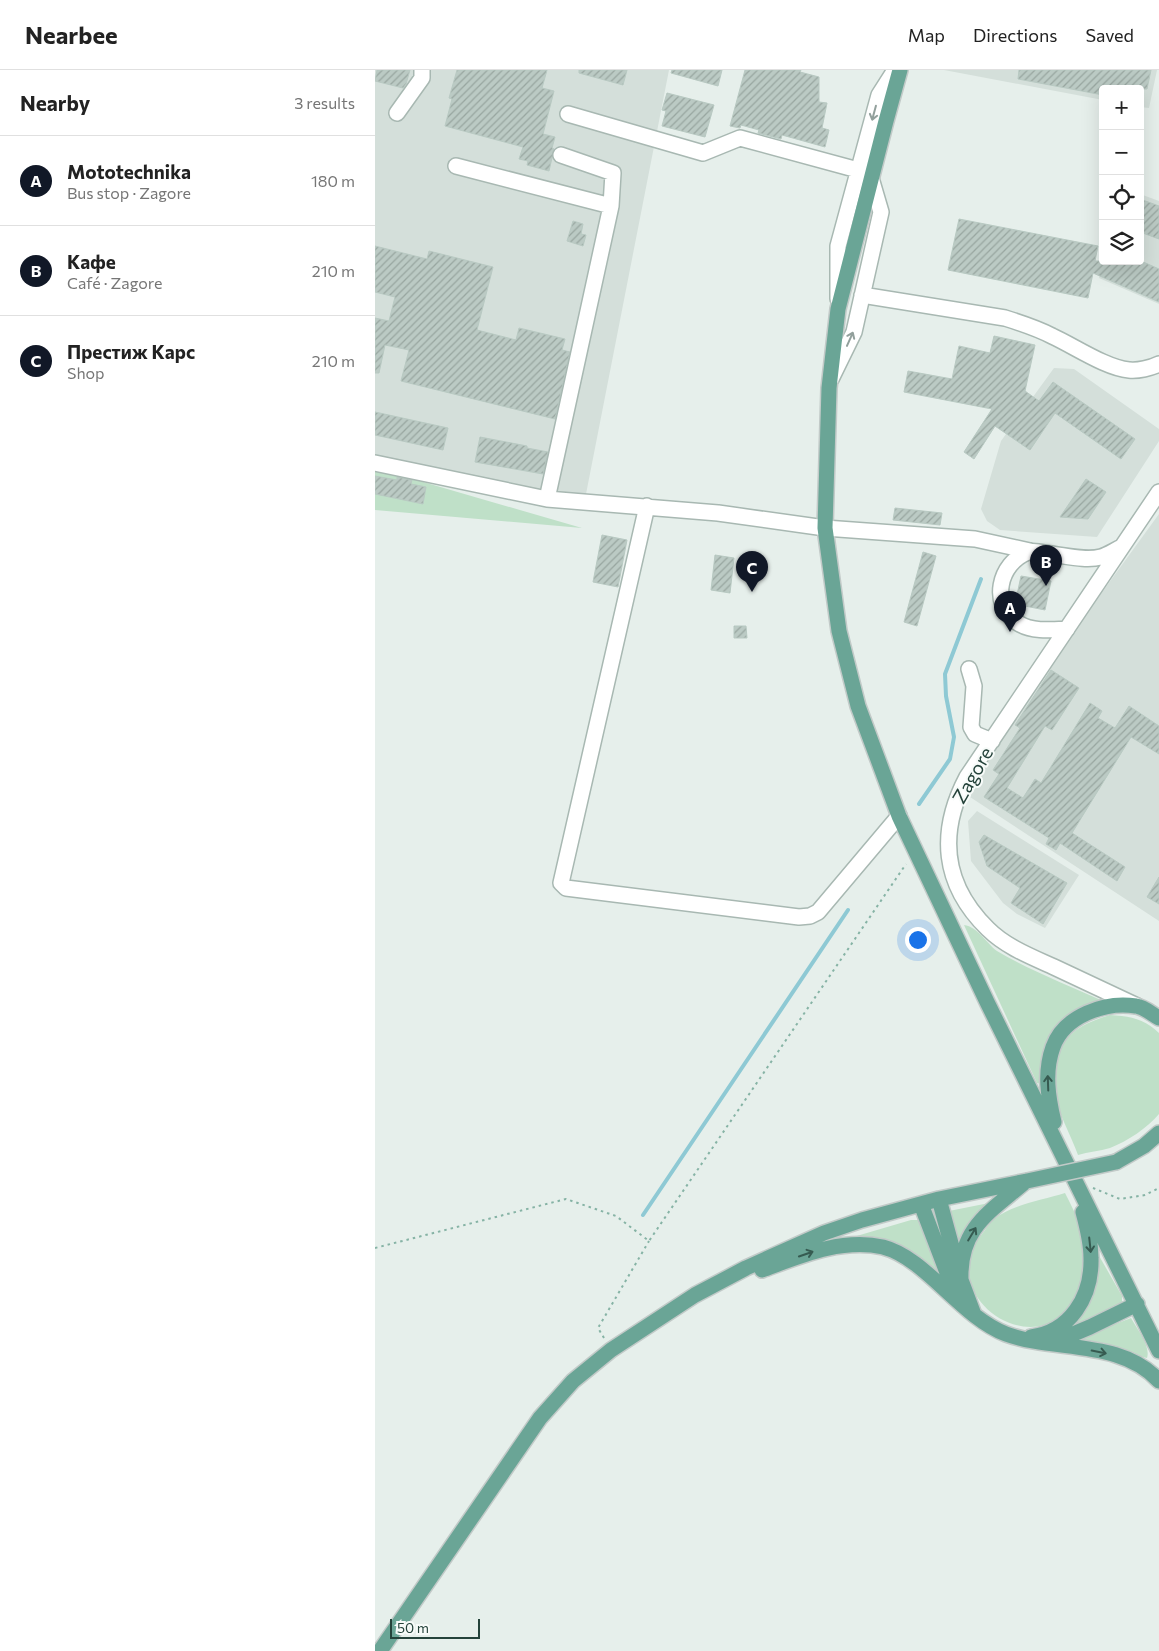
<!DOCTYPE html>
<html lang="en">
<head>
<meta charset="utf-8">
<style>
	:root { --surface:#fff; --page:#f2f2f2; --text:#222; --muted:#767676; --line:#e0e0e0; --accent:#111827 }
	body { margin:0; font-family:Commissioner,sans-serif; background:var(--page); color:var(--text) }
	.controls { position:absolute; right:15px; top:15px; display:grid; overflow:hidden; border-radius:5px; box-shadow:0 5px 20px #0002 }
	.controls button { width:45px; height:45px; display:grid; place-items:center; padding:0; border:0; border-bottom:1px solid var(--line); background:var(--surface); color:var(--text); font:25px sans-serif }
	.scale { position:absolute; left:15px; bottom:12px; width:90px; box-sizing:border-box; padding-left:5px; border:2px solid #24423a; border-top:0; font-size:14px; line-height:18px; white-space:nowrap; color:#24423a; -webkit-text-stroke:4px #f7fbf9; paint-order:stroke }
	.you { position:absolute; left:542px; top:869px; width:18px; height:18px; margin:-12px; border:4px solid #fff; border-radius:50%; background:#1a73e8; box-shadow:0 0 0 8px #1a73e833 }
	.badge { display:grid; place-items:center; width:32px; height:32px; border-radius:50%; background:var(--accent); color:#fff; font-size:16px; font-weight:700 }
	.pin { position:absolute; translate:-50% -41px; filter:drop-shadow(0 1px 2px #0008) }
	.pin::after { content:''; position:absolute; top:26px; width:18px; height:15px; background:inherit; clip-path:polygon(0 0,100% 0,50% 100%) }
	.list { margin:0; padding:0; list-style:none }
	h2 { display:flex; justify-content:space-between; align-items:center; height:65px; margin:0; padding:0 20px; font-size:21px }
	h2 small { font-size:16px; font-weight:400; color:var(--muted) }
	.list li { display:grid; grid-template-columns:32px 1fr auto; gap:15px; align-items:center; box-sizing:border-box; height:90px; padding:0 20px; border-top:1px solid var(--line) }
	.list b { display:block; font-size:19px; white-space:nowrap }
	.list p { margin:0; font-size:16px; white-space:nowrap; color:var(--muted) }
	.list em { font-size:16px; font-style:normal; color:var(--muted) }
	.icon { flex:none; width:28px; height:28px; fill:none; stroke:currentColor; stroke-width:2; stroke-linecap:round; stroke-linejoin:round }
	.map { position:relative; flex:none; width:784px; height:1581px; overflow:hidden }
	header { display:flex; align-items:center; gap:30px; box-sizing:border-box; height:70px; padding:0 25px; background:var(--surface); border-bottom:1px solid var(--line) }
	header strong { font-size:24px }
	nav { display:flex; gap:28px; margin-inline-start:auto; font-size:18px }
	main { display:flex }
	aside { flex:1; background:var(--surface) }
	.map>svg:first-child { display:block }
	.built { fill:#d4dfda }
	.green { fill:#bfe0c8 }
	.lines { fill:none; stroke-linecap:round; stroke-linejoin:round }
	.stream { stroke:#8ec9d4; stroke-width:4 }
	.building { fill:url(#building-hatch); stroke:#b8c9c2 }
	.minor-casing { stroke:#a8b8b2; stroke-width:18 }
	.major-casing { stroke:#c2cac8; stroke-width:18 }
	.path { stroke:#86b3a5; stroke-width:2; stroke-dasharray:2.5 4; stroke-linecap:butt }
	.minor { stroke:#fff; stroke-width:15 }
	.major { stroke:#6aa596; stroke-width:15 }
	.major-bridge-casing { stroke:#c2cac8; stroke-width:18; stroke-linecap:butt }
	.major-bridge { stroke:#6aa596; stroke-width:15 }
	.oneway { stroke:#92a09c }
	.oneway2 { stroke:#365b51 }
	.labels { text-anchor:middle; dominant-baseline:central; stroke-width:4; stroke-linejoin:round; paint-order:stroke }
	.street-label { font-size:19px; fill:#24423a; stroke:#f7fbf9 }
</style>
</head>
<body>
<header>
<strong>Nearbee</strong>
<nav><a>Map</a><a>Directions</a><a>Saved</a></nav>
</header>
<main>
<aside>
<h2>Nearby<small>3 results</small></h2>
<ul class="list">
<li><span class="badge">A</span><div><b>Mototechnika</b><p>Bus stop · Zagore</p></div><em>180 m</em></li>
<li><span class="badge">B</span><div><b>Кафе</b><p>Café · Zagore</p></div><em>210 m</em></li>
<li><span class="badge">C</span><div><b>Престиж Карс</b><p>Shop</p></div><em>210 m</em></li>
</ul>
</aside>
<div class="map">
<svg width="784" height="1581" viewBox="0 0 784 1581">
	<defs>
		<pattern id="building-hatch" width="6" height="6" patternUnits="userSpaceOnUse" patternTransform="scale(1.25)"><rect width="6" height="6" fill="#bbcac4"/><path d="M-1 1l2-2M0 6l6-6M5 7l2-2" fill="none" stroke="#98a6a0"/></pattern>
	</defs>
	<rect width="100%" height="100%" fill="#e6efeb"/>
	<path class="built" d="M 0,0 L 294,0 L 211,424 L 176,424 L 0,393 Z
		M 569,0 L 782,0 L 774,38 L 765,37 L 765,19 L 728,19 L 728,30 Z
		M 765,124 L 784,131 L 784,234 L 724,208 L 729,191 L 765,191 Z
		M 679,298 L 699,299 L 784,359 L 784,371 L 722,467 L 625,460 L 612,451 L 606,439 L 626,371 Z
		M 784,444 L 784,851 L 595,727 L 614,686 L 680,587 Z
		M 602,741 L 704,805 L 670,858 L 642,844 L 628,833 L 596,791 L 593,751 Z"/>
	<path class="green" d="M 0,398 L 207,458 L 0,440 Z
		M 589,855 C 603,857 611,873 622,881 C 656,901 693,915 728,931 L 676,965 L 669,979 L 666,997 L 668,1014 L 662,1013 Z
		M 735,945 C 754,946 770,949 784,963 L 784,1044 C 772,1058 753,1071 735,1078 C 725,1081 713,1082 703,1085 C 696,1066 685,1046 680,1027 C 678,1018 679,1009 680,1000 C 685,965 703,955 735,945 Z
		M 690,1123 C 709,1160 718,1180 703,1220 C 672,1303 554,1229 607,1164 C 611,1159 615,1152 619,1149 C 638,1134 668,1130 690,1123 Z
		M 619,1132 L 583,1182 L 574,1141 Z
		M 536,1150 L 543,1150 L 547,1153 L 571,1214 L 549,1191 L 534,1181 L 518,1173 L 468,1170 Z
		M 723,1184 L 747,1226 L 747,1233 L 741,1238 L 693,1257 Z
		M 756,1248 C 762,1259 776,1276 772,1288 L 699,1270 Z"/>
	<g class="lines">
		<path class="stream" d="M 544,734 L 575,689 L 579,667 L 571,626 L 570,604 L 606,509
			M 268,1145 L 473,840"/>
	</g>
	<path class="building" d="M 2,0 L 35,0 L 31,14 L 28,18 L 0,11 Z
		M 82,0 L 172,0 L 167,18 L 179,21 L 168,64 L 180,67 L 177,78 L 179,79 L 174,101 L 152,95 L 153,91 L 144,89 L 148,77 L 70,56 L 77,29 L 74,28 Z
		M 204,0 L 252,0 L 248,15 L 204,3 Z
		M 297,0 L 347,0 L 343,16 L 296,3 Z
		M 370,0 L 426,0 L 425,2 L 444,7 L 444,32 L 452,33 L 447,58 L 454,60 L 450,77 L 407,65 L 406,69 L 383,63 L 384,60 L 366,55 L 365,58 L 355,56 Z
		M 644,0 L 776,0 L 772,19 L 728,19 L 728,25 L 643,9 Z
		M 292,23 L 339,35 L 330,67 L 287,56 L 291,41 L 287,40 Z
		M 765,129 L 784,136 L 784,169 L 765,162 Z
		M 584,149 L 723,176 L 720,191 L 766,191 L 784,199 L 784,232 L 718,203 L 713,228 L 573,200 Z
		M 198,151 L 208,154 L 206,164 L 211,165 L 208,176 L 192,171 Z
		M 0,176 L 52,189 L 54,181 L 118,197 L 102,260 L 141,270 L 144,258 L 190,269 L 187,280 L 195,282 L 180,349 L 26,311 L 34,280 L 10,275 L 4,303 L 0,303 L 0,248 L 14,251 L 20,227 L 0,222 Z
		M 619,266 L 660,275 L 650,321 L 664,331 L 678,312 L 760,369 L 746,389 L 680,343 L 655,380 L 620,356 L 599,389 L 589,382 L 617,339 L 529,322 L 533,301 L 577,309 L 584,276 L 615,283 Z
		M 0,342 L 73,358 L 68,380 L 0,365 Z
		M 105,367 L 152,376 L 152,378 L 173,382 L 168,404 L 100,392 Z
		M 0,406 L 22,410 L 22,407 L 37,410 L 36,414 L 51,417 L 48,434 L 0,424 Z
		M 711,409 L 731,422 L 713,449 L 685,447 Z
		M 520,438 L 567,443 L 565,455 L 518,450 Z
		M 227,465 L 252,470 L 243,517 L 218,512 Z
		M 548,482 L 561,486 L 542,556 L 529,552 Z
		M 340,485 L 359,488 L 355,523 L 336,520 Z
		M 646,506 L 676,511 L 670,540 L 640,534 Z
		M 359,556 L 371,556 L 372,568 L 359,568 Z
		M 676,600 L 704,618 L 677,660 L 670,656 L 632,718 L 648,728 L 660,709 L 666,713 L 715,633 L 727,641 L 723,648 L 740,658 L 754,636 L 784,656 L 784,684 L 756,667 L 697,763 L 750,797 L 742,811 L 685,773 L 681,780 L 671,774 L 674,768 L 609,727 L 624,704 L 618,700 L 645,658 L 640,655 Z
		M 609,765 L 692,813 L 668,854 L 636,833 L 645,818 L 612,796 L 604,772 Z
		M 784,807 L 784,834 L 772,827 Z"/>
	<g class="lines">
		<g class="minor-casing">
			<path id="minor" d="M 22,43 L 47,8 L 47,0
				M 193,44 L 328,83 L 365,68 L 483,100
				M 81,96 L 236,136
				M 487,225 L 630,248 C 646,253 662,258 677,266 C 699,276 731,298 754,300 C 763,301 776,298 784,294
				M 463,229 L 463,176 L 504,25 L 520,0
				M 456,309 L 479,262 L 506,142 L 496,108
				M 0,393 L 172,429 L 343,443 L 450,458 L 600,469 L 655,481
				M 172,429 L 236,136 L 238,103 L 186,85
				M 272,436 L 186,813 L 191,818 L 424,847 L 435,846 L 443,842 L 524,746
				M 692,559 C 676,560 657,562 643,553 C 614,535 624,493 653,482 C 660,480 669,483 676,484 C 692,486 711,491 726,487 C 733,485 740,480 747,477
				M 594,599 L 599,616 L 596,657 L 600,664 L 617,671
				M 762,936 C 734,923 707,910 679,897 C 657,887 631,877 613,859 C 567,814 563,762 592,707 L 784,422"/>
		</g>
		<g class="major-casing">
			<path id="major" d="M 525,0 L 511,51 L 463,239 L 454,318 L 450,458 L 464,561 L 483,636 L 524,746 L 612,932 L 784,1281
				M 679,1052 C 673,1027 669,1002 678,977 C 689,946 730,931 761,936 C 769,937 777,944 784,948
				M 741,1092 L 769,1076 L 784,1063
				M 564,1129 L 586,1210 L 598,1242
				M 546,1134 L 582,1229
				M 387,1200 C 425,1186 466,1168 508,1177 C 551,1188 586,1247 631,1264 C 680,1282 746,1269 784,1311
				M 586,1210 C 584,1158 615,1142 650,1112
				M 656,1267 C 695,1262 717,1227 716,1188 C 716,1172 712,1157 708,1142
				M 677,1273 L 715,1257 L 762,1234
				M 5,1581 L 165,1348 L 198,1311 L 236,1280 L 320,1225 L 371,1198 L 449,1163 L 487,1150 L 564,1129 L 652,1111"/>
		</g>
		<path class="path" d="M 718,1118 L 745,1129 L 770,1125 L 784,1118
			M 0,1178 L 191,1129 L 241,1146 L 274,1171 L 531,794
			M 229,1268 L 223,1258 L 274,1171"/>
		<use href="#minor" class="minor"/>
		<use href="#major" class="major"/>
		<g class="major-bridge-casing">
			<path id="major-bridge" d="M 652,1111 L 741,1092"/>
		</g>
		<use href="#major-bridge" class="major-bridge"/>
	</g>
	<defs><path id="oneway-shaft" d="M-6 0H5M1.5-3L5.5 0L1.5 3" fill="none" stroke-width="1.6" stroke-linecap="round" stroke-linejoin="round" transform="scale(1.25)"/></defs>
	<g class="oneway">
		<use href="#oneway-shaft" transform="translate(499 43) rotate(105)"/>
		<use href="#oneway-shaft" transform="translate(475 269) rotate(-66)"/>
	</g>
	<g class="oneway2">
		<use href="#oneway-shaft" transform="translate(673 1013) rotate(-92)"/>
		<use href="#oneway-shaft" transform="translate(597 1164) rotate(-59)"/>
		<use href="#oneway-shaft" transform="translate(715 1175) rotate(84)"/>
		<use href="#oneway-shaft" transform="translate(431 1184) rotate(-19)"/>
		<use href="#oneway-shaft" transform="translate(724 1282) rotate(11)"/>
	</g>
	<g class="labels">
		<g class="street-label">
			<text transform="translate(597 705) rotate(-60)">Zagore</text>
		</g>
	</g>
</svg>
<div class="controls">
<button>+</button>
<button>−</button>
<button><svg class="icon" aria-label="locate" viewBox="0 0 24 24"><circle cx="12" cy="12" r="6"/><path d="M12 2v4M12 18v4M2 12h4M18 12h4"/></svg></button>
<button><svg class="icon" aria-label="layers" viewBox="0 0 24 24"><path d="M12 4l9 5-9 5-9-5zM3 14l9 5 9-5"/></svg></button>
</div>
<div class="scale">50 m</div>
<div class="you"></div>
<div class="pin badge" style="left:635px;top:562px">A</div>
<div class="pin badge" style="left:671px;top:516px">B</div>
<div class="pin badge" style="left:377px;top:522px">C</div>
</div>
</main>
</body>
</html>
